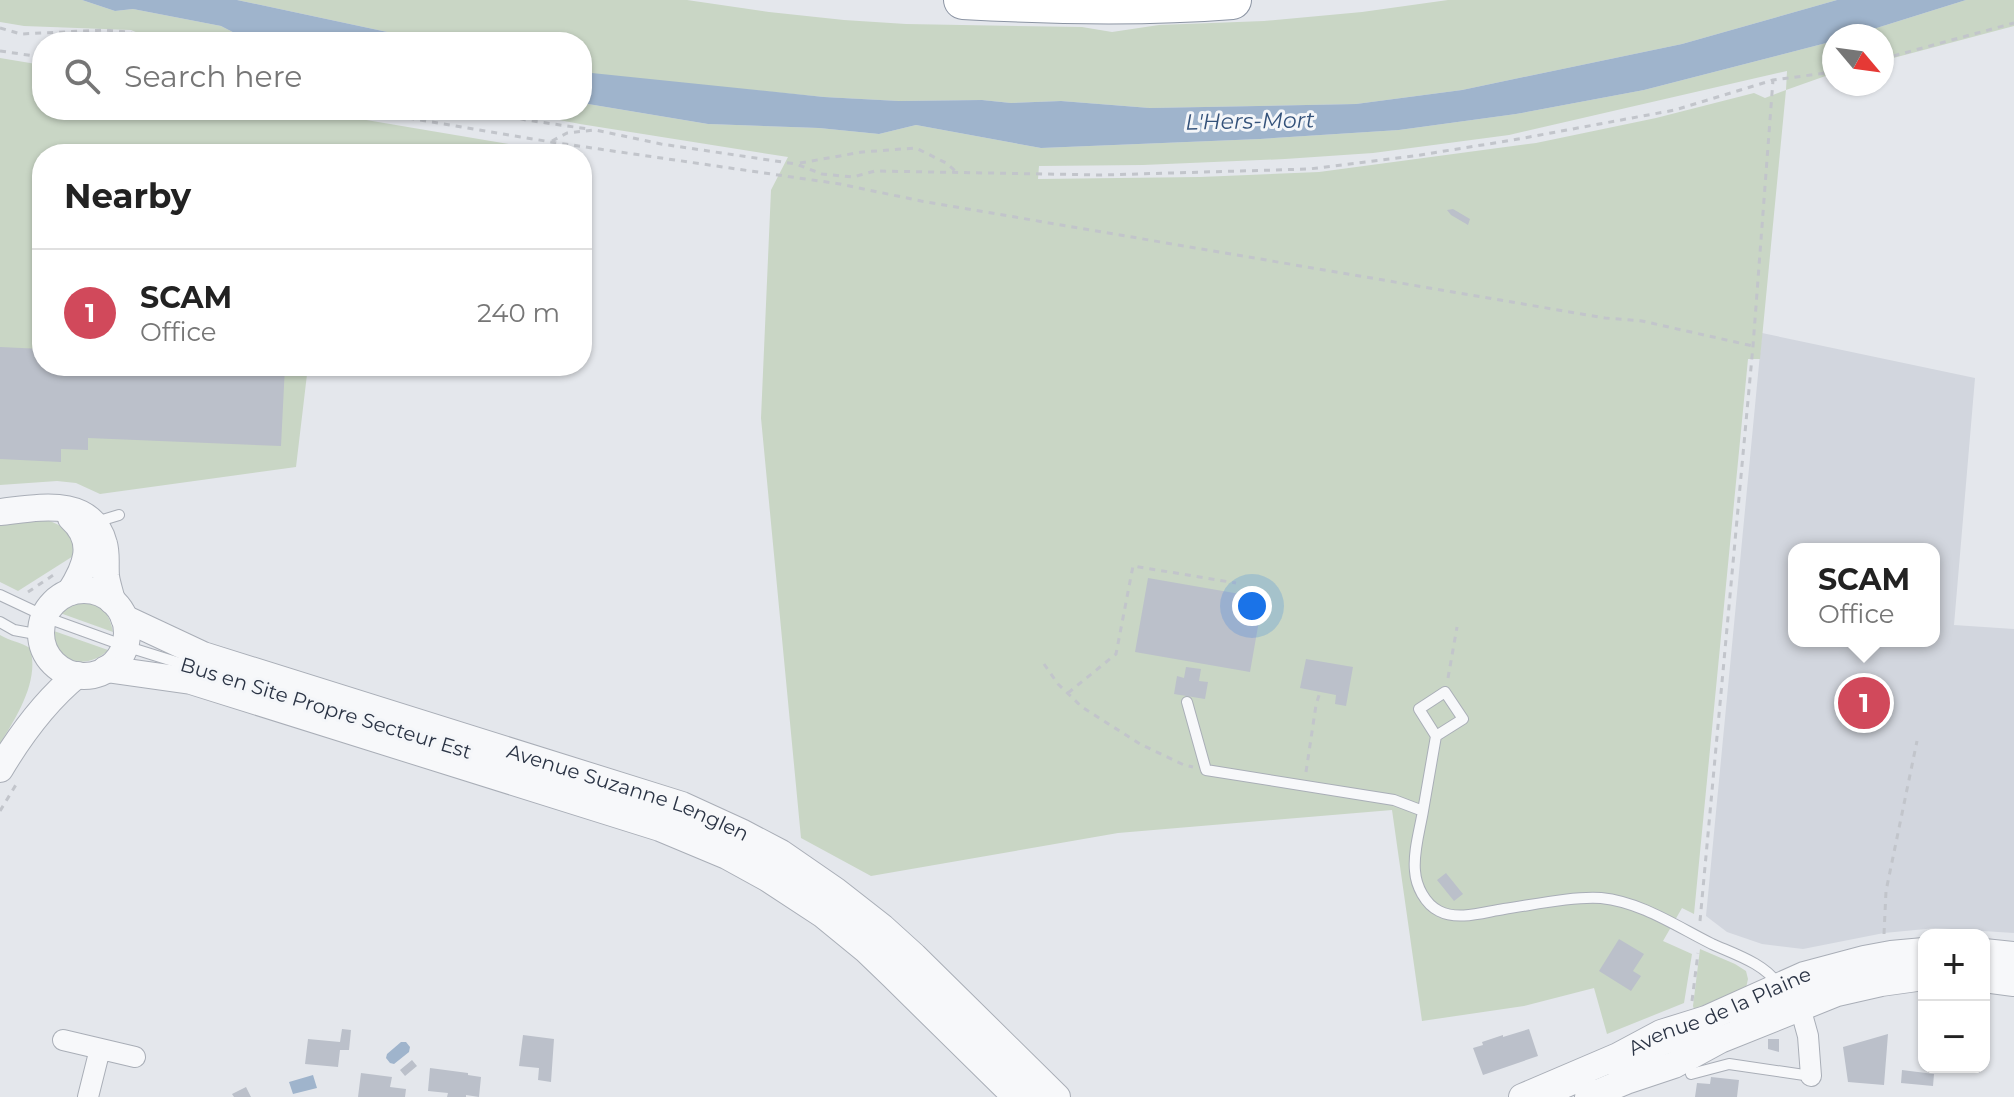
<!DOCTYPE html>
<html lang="en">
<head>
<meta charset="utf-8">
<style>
	:root { --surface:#fff; --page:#f2f2f2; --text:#222; --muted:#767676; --line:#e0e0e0; --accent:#d1495b }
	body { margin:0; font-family:Montserrat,sans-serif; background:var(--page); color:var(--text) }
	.controls { position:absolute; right:24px; bottom:24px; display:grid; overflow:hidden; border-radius:16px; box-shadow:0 2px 6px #0004 }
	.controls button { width:72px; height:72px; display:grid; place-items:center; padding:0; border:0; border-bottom:2px solid var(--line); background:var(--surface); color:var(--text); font:40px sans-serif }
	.compass { position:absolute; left:1822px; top:24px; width:72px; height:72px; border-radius:50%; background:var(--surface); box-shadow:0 2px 6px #0004; rotate:119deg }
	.you { position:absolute; left:1252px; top:606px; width:28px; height:28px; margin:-20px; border:6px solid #fff; border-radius:50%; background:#1a73e8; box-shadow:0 0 0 12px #1a73e833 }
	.badge { display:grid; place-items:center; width:52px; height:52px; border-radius:50%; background:var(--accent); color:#fff; font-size:26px; font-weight:700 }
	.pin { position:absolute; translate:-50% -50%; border:4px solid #fff; box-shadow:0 2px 8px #0006 }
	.popup { position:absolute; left:1788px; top:543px; width:152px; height:104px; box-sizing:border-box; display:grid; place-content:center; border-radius:16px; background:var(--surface); filter:drop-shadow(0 2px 6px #0005); font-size:26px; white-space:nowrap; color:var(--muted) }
	.popup b { font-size:30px; color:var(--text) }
	.popup::after { content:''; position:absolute; left:50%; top:100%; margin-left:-16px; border:16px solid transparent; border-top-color:var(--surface) }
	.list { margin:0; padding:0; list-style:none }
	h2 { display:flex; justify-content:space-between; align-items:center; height:104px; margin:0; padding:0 32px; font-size:34px }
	h2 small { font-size:26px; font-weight:400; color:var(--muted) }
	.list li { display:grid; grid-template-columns:52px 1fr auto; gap:24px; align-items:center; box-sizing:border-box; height:128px; padding:0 32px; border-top:2px solid var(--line) }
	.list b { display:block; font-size:30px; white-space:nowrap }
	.list p { margin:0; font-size:26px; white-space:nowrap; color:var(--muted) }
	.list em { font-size:26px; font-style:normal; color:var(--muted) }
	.icon { flex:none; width:44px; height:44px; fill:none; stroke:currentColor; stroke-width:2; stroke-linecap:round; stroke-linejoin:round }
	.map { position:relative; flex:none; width:2014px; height:1097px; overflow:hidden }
	.search { position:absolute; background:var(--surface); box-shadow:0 2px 6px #0004; left:32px; top:32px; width:560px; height:88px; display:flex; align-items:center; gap:20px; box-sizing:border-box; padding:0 28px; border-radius:32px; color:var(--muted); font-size:30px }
	.panel { position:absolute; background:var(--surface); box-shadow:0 2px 6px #0004; left:32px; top:144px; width:560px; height:232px; border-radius:32px }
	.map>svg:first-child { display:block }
	.built { fill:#d2d6de; fill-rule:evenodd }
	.green { fill:#c9d6c5; fill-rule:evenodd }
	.water { fill:#9fb4cc }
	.building { fill:#bbc0ca }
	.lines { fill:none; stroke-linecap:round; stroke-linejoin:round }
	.service-casing { stroke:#a9aeb7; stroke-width:12 }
	.minor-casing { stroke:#a9aeb7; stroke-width:22 }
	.tertiary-casing { stroke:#a9aeb7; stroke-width:28 }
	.motorway-casing { stroke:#8b94a3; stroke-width:40 }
	.path { stroke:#c2c5cb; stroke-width:3; stroke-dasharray:6 6; stroke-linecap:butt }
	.service { stroke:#f7f8fa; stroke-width:10 }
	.minor { stroke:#f7f8fa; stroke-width:20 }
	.tertiary { stroke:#f7f8fa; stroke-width:26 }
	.motorway { stroke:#fff; stroke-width:38 }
	.labels { text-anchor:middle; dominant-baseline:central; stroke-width:6; stroke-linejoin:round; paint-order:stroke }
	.street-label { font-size:20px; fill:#2b3445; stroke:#f4f6f9 }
	.water-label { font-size:22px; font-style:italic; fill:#34527a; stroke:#f4f6f9 }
</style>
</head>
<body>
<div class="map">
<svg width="2014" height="1097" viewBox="0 0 2014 1097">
	<rect width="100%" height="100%" fill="#e4e7ec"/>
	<path class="built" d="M 1762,333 L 1975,378 L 1954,625 L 2014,629 L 2014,933 L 1936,928 L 1884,933 L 1803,949 L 1762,944 L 1727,932 L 1706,916 ZM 1794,549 L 1934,549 L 1934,641 L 1794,641 Z"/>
	<path class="green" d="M 0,0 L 82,0 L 115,11 L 133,9 L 221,26 L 252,42 L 159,42 L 131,30 L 24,26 L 0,22 Z
		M 237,0 L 687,0 L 769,12 L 844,20 L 906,24 L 1082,27 L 1112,32 L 1159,25 L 1264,21 L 1362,12 L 1448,0 L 1837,0 L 1682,44 L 1462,90 L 1356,104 L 1150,108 L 1061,101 L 1011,103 L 982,100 L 899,101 L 824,97 L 595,75 L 582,72 L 582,42 L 434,42 Z
		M 1966,0 L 2014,0 L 2014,26 L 1882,61 L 1882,36 L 1851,36 Z
		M 1834,41 L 1834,73 L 1786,90 L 1760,359 L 1748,359 L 1694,914 L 1682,908 L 1663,941 L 1692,954 L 1684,1003 L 1607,1034 L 1594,988 L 1524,1006 L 1422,1021 L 1392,810 L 1118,833 L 871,876 L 801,838 L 761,418 L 771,190 L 788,157 L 580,124 L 507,110 L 582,110 L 582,103 L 708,124 L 819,128 L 879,134 L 916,125 L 1041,148 L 1260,139 L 1399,130 L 1516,114 L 1644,90 ZM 1787,71 L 1786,90 L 1765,98 L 1754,93 L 1656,118 L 1536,143 L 1319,172 L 1200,177 L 1038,179 L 1039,166 L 1143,165 L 1285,159 L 1373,153 L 1509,135 Z
		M 0,58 L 42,65 L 42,110 L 307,110 L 550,151 L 549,154 L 42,154 L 42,366 L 308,366 L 296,467 L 100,494 L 76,483 L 57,481 L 0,485 Z
		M 44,519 C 67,527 69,531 78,553 L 18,591 L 0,582 L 0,524 Z
		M 82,602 C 101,603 110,614 113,632 L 60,613 L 74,603 Z
		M 54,631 L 108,650 C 87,671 53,663 54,631 Z
		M 0,635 C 10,641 20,642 30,648 C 40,681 16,717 0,744 Z
		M 1700,949 L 1735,964 L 1746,971 L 1748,979 L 1746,988 L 1694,1009 L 1693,1006 Z"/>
	<path class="water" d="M 82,0 L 237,0 L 434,42 L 252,42 L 221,26 L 133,9 L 115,11 Z
		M 1837,0 L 1966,0 L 1851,36 L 1834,36 L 1834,41 L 1644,90 L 1516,114 L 1399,130 L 1260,139 L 1041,148 L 916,125 L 879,134 L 819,128 L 708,124 L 582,103 L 582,72 L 824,97 L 899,101 L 982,100 L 1011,103 L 1061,101 L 1150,108 L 1356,104 L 1462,90 L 1682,44 Z
		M 401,1042 L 406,1042 L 410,1047 L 409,1052 L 394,1064 L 390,1063 L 386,1058 L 387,1054 Z
		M 313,1075 L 317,1088 L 293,1094 L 289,1082 Z"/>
	<path class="building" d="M 1453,209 L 1470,219 L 1468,225 L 1451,215 L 1447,210 Z
		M 0,347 L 42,349 L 42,366 L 285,366 L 281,446 L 88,438 L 88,450 L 61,449 L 61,462 L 0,459 Z
		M 1148,578 L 1263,598 L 1250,672 L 1135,652 Z
		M 1306,659 L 1353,667 L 1346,706 L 1335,704 L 1336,695 L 1300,688 Z
		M 1186,667 L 1201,669 L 1199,681 L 1208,682 L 1205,699 L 1174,694 L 1177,676 L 1184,678 Z
		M 1446,873 L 1463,894 L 1454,901 L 1437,880 Z
		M 1619,939 L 1644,954 L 1633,971 L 1641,976 L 1631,991 L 1599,971 Z
		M 342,1029 L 351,1030 L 349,1050 L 340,1050 L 338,1067 L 305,1064 L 308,1039 L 340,1042 Z
		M 1529,1029 L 1538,1056 L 1483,1075 L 1473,1048 L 1483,1045 L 1482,1042 L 1503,1035 L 1503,1037 Z
		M 1888,1034 L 1884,1085 L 1848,1082 L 1843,1047 Z
		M 523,1035 L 554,1039 L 551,1082 L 538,1080 L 539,1068 L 519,1066 Z
		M 1768,1039 L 1779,1039 L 1779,1052 L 1768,1049 Z
		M 412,1060 L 417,1066 L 405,1076 L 400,1070 Z
		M 430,1068 L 468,1073 L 468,1075 L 481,1077 L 479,1097 L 466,1095 L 466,1097 L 447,1097 L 448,1093 L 428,1091 Z
		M 1902,1070 L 1934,1074 L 1933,1086 L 1901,1083 Z
		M 361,1073 L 392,1077 L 390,1087 L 406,1089 L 405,1097 L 358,1097 Z
		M 1711,1077 L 1739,1080 L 1737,1097 L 1695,1097 L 1697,1083 L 1710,1084 Z
		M 246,1087 L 251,1097 L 234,1097 L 232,1094 Z"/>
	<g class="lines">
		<g class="service-casing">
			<path id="service" d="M 96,522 L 119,515
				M 0,595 L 53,620 L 125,646 L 664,815 L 733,844 L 773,866 L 828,902 L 873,938 L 1035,1097
				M 0,622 L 14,630 L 41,635
				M 1445,692 L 1463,719 L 1436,736 L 1419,709 Z
				M 1187,702 L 1206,770 L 1394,800 L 1423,811 C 1420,829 1413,852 1415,871 C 1416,886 1425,904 1439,911 C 1458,921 1484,912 1504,909 C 1532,905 1574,896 1601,898 C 1641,902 1676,926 1712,944 C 1734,954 1766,964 1778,985
				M 1423,811 L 1436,736
				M 1984,966 L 2014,969
				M 1735,1020 C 1767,1006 1799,991 1832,981 C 1862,971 1893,967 1924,964
				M 1613,1072 L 1716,1028
				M 1691,1074 L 1729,1064 L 1811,1076
				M 1556,1097 L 1591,1082"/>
		</g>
		<g class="minor-casing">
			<path id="minor" d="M 1800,1007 L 1808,1036 L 1811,1076
				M 63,1040 L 135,1057
				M 88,1097 L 100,1049"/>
		</g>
		<g class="tertiary-casing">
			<g id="tertiary">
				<path d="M 0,512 C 37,508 91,495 104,544 C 107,554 105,565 106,576 C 107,584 110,592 112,601"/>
				<circle cx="84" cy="633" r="43"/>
				<path d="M 70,592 C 86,567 97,541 71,518"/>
				<path id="s1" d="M 124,618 L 203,655 L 682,805 L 741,832 L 781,853 L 836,891 L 882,927 L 914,956 L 1057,1097"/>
				<path d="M 106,669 L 191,681 L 660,828 L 727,856 L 767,878 L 822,914 L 866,950 L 893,976 L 1016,1097"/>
				<path d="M 0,769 C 21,734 45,701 77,675"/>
				<path d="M 1984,952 L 2014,955"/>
				<path d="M 1984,979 L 2014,983"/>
				<path id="s2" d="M 1522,1097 L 1618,1056 L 1661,1033 L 1706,1019 L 1804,975 L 1864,959 L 1891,954 L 1924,951"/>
				<path d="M 1588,1097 L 1626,1081 L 1674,1065 L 1720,1040 L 1837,993 L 1881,983 L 1924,977"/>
			</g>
		</g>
		<g class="motorway-casing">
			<path id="motorway" d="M 963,0 C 1052,5 1143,7 1232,0"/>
		</g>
		<path class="path" d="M 0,28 L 21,34 L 104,30 L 129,32 L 149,42
			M 0,51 L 42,57
			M 1882,59 L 2014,23
			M 361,110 L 551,142 L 840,184 L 921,201 L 1605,318 L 1642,321 L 1753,346
			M 485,110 L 526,120 L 588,129
			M 552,141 L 567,133 L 595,130 L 661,144 L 796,164 L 822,174 L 853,177 L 875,171 L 1102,175 L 1309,169 L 1414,156 L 1513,140 L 1675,110 L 1773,80 L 1834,72
			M 800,163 L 862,152 L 916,148 L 946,163 L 959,174
			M 28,592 L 55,574
			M 1044,664 L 1058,684 L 1082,707 L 1140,744 L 1184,765 L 1193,767
			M 1448,678 L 1457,627
			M 1068,693 L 1116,654 L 1133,566 L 1236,583
			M 1306,772 L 1316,705 L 1320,692
			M 0,811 L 17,783
			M 1700,921 L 1753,346 L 1773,80
			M 1884,934 L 1886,891 L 1917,741
			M 1692,1001 L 1698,953"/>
		<use href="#service" class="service"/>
		<use href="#minor" class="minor"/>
		<use href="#tertiary" class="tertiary"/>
		<use href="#motorway" class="motorway"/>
	</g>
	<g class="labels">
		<g class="street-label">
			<text transform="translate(326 708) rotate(17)">Bus en Site Propre Secteur Est</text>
			<text stroke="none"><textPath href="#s1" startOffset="534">Avenue Suzanne Lenglen</textPath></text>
			<text stroke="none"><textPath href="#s2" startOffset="216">Avenue de la Plaine</textPath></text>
		</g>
		<g class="water-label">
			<text transform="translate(1250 121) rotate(-1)">L'Hers-Mort</text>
		</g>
	</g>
</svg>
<div class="controls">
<button>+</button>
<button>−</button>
</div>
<svg class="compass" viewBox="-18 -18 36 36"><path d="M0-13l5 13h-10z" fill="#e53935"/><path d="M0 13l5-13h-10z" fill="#767676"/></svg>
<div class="you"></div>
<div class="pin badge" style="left:1864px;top:703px">1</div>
<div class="popup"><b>SCAM</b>Office</div>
<div class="search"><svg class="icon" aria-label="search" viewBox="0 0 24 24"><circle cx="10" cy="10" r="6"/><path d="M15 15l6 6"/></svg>Search here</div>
<section class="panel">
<h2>Nearby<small></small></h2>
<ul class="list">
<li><span class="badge">1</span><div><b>SCAM</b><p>Office</p></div><em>240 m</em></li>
</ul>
</section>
</div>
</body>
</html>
